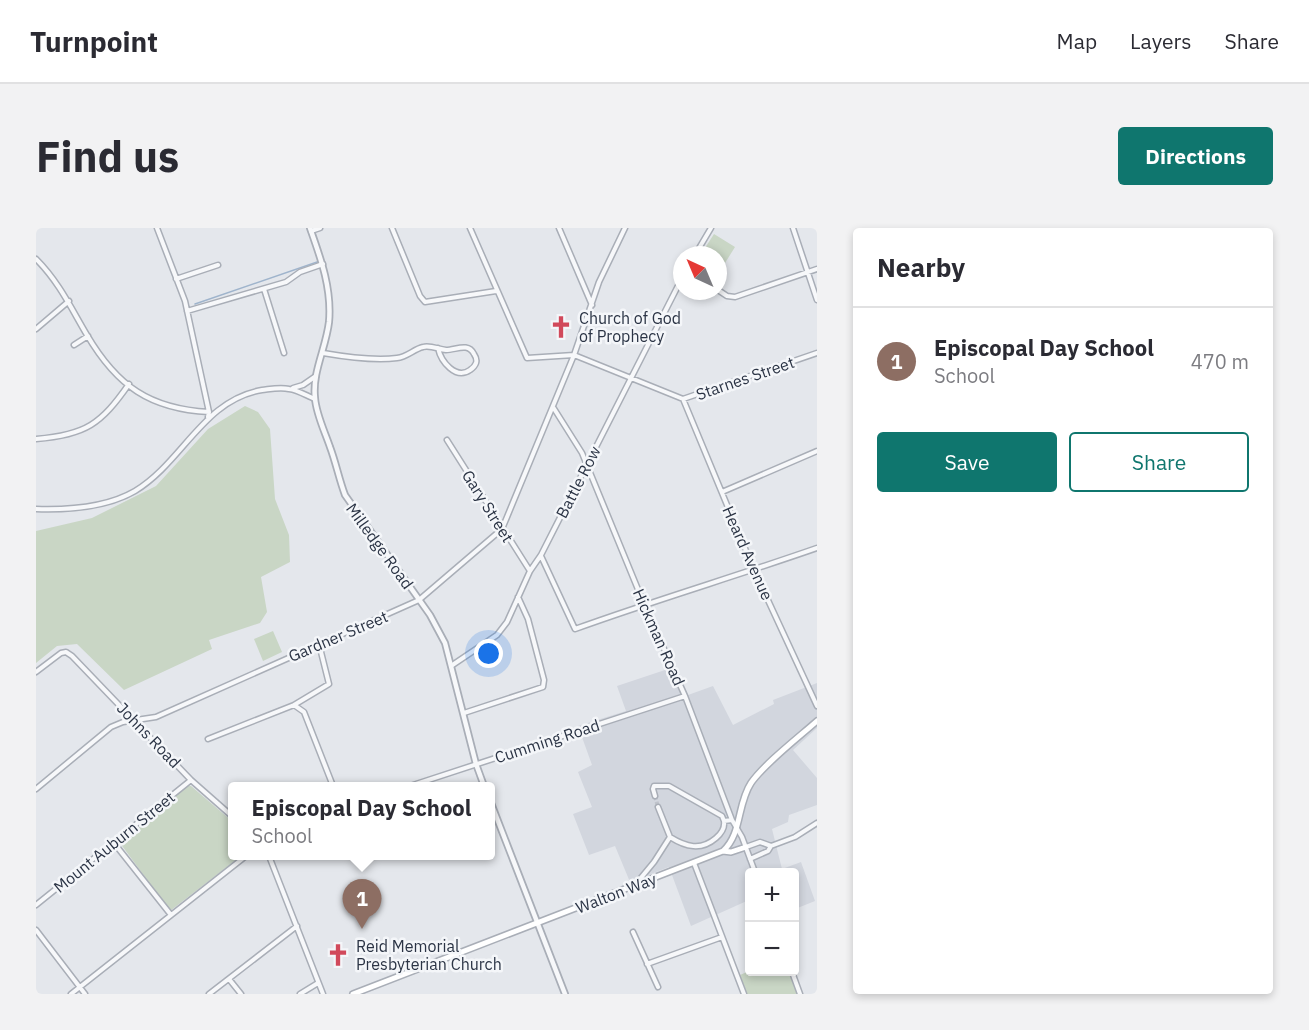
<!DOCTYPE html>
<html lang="en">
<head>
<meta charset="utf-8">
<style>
	:root { --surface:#fff; --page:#f2f2f3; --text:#2b2b33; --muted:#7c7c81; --line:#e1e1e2; --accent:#0f766e }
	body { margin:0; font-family:"IBM Plex Sans",sans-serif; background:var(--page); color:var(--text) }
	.controls { position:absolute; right:18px; bottom:18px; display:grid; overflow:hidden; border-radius:6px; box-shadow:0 3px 9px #0003 }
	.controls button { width:54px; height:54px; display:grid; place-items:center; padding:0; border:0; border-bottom:2px solid var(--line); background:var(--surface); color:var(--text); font:30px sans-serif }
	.compass { position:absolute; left:637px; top:18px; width:54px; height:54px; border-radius:50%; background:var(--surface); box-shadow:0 3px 9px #0003; rotate:316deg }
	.you { position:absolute; left:453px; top:426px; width:21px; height:21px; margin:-15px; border:4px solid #fff; border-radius:50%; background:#1a73e8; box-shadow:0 0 0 9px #1a73e833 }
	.badge { display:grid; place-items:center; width:39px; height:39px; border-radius:50%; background:var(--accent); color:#fff; font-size:20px; font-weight:700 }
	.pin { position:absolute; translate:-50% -50px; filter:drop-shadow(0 2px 3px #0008) }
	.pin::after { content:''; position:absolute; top:32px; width:21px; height:18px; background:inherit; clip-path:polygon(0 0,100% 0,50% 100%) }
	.popup { position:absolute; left:192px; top:554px; width:267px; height:78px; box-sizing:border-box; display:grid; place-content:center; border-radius:6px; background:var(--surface); filter:drop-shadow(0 2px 4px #0005); font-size:20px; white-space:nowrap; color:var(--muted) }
	.popup b { font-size:22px; color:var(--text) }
	.popup::after { content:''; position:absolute; left:50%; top:100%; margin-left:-12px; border:12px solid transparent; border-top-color:var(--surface) }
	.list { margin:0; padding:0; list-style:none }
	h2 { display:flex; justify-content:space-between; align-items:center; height:78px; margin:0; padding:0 24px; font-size:26px }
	h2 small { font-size:20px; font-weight:400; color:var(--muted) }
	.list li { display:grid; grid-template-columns:39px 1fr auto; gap:18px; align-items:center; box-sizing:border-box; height:108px; padding:0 24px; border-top:2px solid var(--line) }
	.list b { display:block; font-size:22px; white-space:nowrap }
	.list p { margin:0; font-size:20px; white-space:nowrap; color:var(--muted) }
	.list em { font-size:20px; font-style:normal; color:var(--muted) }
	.actions { display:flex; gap:12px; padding:18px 24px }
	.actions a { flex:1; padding:14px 0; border:2px solid var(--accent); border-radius:6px; text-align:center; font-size:21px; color:var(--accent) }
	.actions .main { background:var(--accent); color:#fff }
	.map { position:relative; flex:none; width:781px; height:766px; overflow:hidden; border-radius:6px }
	header { display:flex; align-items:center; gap:36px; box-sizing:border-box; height:84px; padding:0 30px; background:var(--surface); border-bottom:2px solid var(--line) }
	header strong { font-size:28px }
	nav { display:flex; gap:33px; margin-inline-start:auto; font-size:21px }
	.intro { display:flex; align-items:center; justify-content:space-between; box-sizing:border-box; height:144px; padding:0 36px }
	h1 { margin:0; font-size:42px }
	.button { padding:15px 27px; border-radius:6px; background:var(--accent); color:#fff; font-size:21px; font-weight:700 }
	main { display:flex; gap:36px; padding:0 36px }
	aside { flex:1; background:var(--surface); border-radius:6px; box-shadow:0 3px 9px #0003 }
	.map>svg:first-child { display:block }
	.built { fill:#d2d6de }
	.green { fill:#c9d6c5 }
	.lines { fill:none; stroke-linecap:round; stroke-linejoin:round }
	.stream { stroke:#9fb4cc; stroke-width:1.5 }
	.minor-tunnel { stroke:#bfc3cb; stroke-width:4; stroke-dasharray:4 2; stroke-linecap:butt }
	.minor-casing { stroke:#a9aeb7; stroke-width:7 }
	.tertiary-casing { stroke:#a9aeb7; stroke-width:8 }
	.secondary-casing { stroke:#a9aeb7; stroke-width:8 }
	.minor { stroke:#f7f8fa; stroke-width:4 }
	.tertiary { stroke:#f7f8fa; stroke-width:4.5 }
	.secondary { stroke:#fff; stroke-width:5 }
	.labels { text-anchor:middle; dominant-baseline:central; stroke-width:5; stroke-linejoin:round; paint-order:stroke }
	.poi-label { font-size:16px; fill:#2b3445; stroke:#f4f6f9; text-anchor:start }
	.street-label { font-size:16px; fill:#2b3445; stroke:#f4f6f9 }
</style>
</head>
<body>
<header>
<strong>Turnpoint</strong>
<nav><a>Map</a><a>Layers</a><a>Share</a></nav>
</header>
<div class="intro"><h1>Find us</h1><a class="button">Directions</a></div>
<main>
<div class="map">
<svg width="781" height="766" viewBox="0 0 781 766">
	<rect width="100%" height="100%" fill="#e4e7ec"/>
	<path class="built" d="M 638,439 L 652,467 L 677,458 L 697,497 L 738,476 L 737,472 L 781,455 L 781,500 L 757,522 L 781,550 L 781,577 L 753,587 L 752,594 L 736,601 L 746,641 L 765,634 L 779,673 L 759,681 L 758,644 L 714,644 L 713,672 L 655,698 L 633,639 L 594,654 L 579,618 L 553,627 L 537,586 L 556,579 L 542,544 L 556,537 L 542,498 L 590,483 L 581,458 Z"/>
	<path class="green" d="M 678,6 L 699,19 L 689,35 L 682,31 L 682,27 L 674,27 L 667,23 Z
		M 209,178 L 222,184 L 234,201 L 239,271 L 253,307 L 254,334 L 225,349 L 231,384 L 224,395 L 173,412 L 176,421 L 88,462 L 41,416 L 21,418 L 0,435 L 0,303 L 56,290 L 120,258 L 172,201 Z
		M 237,403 L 246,424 L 227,433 L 218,411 Z
		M 151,558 L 155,558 L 197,594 L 197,628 L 205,628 L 134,683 L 84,615 Z
		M 713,743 L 753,744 L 761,766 L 711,766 L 704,747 Z"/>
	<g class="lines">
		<path class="stream" d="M 159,76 L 284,33"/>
		<path class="minor-tunnel" d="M 619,568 L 622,579"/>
		<g class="minor-casing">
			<path id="minor" d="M 121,0 L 149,73 L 173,184
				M 356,0 L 384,68 L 389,74 L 460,63
				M 434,0 L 491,130 L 538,127 L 647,171 L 781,125
				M 523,0 L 556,77
				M 757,0 L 781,72
				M 275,3 L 284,0
				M 659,27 L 675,0
				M 0,31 C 23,54 35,80 51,107 C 81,158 114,181 173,184 L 172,189
				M 140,51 L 182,37
				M 228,61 L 248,125
				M 682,62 L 691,68 L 699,69 L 781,41
				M 151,83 L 250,54 L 264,44 L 287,36
				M 0,101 L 33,73
				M 38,117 L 52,108
				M 287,125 C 310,129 338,133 361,130 C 371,129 378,121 387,119 C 394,117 402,121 410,122 C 420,122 432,114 438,126 C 440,129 441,132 440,135 C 439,138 437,140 434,142 C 420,152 405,134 402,120
				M 257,160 L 267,157 L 280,148
				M 647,171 L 718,342 L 781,478
				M 517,179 L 546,225 L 608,376 L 649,468 L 696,592 L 706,609 L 719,644
				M 0,211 C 50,207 65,196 93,156
				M 411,212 L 494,343
				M 686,264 L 781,223
				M 0,281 C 32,282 70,280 99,263 C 147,234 167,172 226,162 C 235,161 244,159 253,161 C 262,162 271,168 279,171
				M 505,328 L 539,401 C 619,372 701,348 781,320
				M 415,438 L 461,407 L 471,394 L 494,343 L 505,327 L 646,50
				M 0,444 L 25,425 L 30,424 L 36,428 L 155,552 L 197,589
				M 258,477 L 268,484 L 297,558
				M 428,485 L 507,459 L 508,452 L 492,391 L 482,369
				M 172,511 L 258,477 L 293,456 L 283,416
				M 374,558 L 649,468
				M 0,561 L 75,499 L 87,494 L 120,489 L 383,372 L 466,301 L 538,127 L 563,54 L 589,0
				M 619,568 L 617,561 L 618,558 L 633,558 L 686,588 L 688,593 L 696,592
				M 634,609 C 650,619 665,623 680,610 C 686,605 689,600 688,593
				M 78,615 L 135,687
				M 710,619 L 724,614 L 735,618
				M 233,628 L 287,766
				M 714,631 L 732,623 L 735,618 L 759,609 L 781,595
				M 658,635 L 708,766
				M 599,657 L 618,634 L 634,609 L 622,579
				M 0,677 L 155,552
				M 0,702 L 49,766
				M 597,704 L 622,759
				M 611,736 L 686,709
				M 756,744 L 764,766
				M 193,751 L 205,766
				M 35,766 L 210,628
				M 173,766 L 261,698
				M 264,766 L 282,755"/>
		</g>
		<g class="tertiary-casing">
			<path id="tertiary" d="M 274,0 C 285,31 296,61 293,94 C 290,120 276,144 279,170 C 280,186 289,204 294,219 C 300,235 303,251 309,267 L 394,387 L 409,415 L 440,536 L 448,558
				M 455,575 L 529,766"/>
		</g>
		<g class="secondary-casing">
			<path id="secondary" d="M 687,623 L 695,624 L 710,619
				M 317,766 L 687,623 C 706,606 701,576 715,555 C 728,536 763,509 781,493"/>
		</g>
		<use href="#minor" class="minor"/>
		<use href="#tertiary" class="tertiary"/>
		<use href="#secondary" class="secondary"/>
	</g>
	<defs>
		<g id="church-bare" transform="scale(1.8)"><path d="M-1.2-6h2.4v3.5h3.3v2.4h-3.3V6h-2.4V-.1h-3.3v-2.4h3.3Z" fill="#d1495b" stroke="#f4f6f9" stroke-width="2.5" paint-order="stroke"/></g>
	</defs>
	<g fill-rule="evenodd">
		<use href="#church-bare" x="525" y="99"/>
		<use href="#church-bare" x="302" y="727"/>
	</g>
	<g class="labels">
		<g class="poi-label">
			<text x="543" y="90">Church of God<tspan x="543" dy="18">of Prophecy</tspan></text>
			<text x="320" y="718">Reid Memorial<tspan x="320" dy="18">Presbyterian Church</tspan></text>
		</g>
		<g class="street-label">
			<text transform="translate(709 150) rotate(-19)">Starnes Street</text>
			<text transform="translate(542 254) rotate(-63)">Battle Row</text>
			<text transform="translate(452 278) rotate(58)">Gary Street</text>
			<text transform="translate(344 318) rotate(54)">Milledge Road</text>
			<text transform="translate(712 325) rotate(66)">Heard Avenue</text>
			<text transform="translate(302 408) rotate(-23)">Gardner Street</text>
			<text transform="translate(623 409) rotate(66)">Hickman Road</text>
			<text transform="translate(113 507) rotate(46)">Johns Road</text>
			<text transform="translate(511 513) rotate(-18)">Cumming Road</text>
			<text transform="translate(78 614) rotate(-39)">Mount Auburn Street</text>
			<text transform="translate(580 665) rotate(-21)">Walton Way</text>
		</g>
	</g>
</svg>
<div class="controls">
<button>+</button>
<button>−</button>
</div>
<svg class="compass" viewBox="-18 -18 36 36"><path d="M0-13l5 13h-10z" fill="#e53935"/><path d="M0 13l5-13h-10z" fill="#7c7c81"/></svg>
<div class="you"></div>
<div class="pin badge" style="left:326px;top:701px;background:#8d6e63">1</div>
<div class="popup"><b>Episcopal Day School</b>School</div>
</div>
<aside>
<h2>Nearby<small></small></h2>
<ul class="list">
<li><span class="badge" style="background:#8d6e63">1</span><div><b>Episcopal Day School</b><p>School</p></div><em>470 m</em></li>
</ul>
<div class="actions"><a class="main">Save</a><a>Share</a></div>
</aside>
</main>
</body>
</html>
